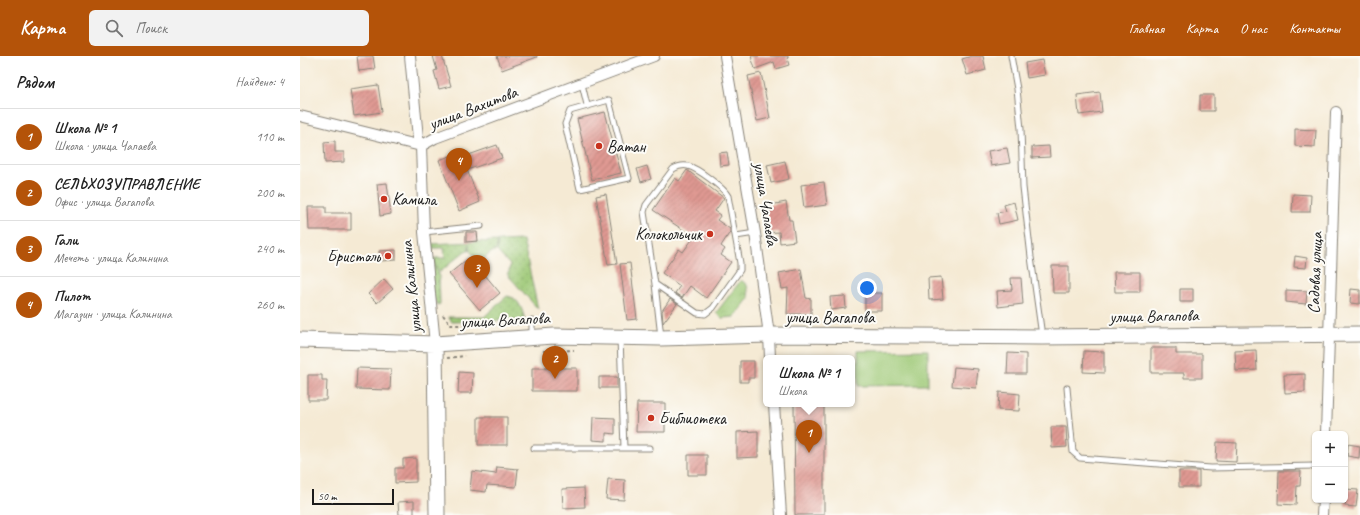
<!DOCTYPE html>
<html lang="ru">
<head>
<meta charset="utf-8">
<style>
	:root { --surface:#fff; --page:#f2f2f2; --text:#222; --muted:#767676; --line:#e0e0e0; --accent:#b45309 }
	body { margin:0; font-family:Caveat,sans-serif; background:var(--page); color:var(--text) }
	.controls { position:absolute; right:12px; bottom:12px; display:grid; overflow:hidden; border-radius:6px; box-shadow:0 1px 3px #0004 }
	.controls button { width:36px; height:36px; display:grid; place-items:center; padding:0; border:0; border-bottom:1px solid var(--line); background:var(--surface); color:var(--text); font:20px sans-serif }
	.scale { position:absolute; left:12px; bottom:10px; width:82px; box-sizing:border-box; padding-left:4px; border:2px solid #1c1c1c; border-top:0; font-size:11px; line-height:14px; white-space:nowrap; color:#1c1c1c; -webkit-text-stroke:3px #fdfcf7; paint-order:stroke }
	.you { position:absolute; left:567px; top:232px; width:14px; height:14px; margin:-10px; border:3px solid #fff; border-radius:50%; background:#1a73e8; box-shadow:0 0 0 6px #1a73e833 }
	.badge { display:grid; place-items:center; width:26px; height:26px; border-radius:50%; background:var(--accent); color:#fff; font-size:13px; font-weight:700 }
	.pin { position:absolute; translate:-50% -33px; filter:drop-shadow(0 1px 2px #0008) }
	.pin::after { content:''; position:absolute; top:21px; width:14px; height:12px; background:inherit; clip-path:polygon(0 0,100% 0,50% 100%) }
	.popup { position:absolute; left:463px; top:299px; width:92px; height:52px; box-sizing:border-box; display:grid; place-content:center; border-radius:6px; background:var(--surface); filter:drop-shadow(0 1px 3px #0005); font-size:13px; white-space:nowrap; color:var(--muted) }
	.popup b { font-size:15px; color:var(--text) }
	.popup::after { content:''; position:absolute; left:50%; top:100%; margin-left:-8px; border:8px solid transparent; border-top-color:var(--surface) }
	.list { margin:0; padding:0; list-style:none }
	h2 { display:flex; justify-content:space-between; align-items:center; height:52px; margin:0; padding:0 16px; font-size:17px }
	h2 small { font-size:13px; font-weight:400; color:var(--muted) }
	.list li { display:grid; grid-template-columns:26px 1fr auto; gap:12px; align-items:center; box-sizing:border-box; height:56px; padding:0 16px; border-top:1px solid var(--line) }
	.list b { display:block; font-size:15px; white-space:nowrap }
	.list p { margin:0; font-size:13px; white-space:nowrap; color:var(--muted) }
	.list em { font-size:13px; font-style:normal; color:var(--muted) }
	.icon { flex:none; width:22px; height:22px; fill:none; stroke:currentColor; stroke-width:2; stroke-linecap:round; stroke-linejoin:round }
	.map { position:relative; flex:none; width:1060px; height:459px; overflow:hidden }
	header { display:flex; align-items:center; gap:24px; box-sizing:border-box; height:56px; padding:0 20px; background:var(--accent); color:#fff }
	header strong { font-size:19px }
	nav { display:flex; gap:22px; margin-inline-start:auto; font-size:14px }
	.search { width:280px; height:36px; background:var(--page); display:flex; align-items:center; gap:10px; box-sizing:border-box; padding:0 14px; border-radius:6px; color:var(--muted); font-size:15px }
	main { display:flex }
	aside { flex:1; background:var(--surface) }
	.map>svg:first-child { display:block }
	.grass { fill:url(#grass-dots); stroke:#5c7248 }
	.park { fill:url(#park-crowns); stroke:#5c7248 }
	.pitch { fill:#9cc875; stroke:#5c7248 }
	.building { fill:url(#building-hatch) }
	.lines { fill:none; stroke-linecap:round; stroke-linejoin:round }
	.lane-casing { stroke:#888378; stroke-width:7 }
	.street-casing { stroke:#888378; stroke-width:12 }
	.secondary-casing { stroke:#888378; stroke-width:17 }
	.path { stroke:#888378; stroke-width:2; stroke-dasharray:3 3; stroke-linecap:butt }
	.lane { stroke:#fff; stroke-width:5 }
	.street { stroke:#fff; stroke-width:10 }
	.secondary { stroke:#fff; stroke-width:15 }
	.poi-dot { fill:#c8321e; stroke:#fdfcf7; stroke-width:1.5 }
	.labels { text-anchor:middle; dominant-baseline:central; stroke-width:4; stroke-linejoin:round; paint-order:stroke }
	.street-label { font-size:17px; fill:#1c1c1c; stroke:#fdfcf7 }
	.poi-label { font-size:17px; fill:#1c1c1c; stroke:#fdfcf7; text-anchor:start }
</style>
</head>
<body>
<header>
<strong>Карта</strong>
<div class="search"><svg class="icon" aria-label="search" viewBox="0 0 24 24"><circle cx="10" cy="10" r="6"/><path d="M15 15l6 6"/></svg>Поиск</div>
<nav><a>Главная</a><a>Карта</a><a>О нас</a><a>Контакты</a></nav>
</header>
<main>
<aside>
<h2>Рядом<small>Найдено: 4</small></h2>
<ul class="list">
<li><span class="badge">1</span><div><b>Школа № 1</b><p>Школа · улица Чапаева</p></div><em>110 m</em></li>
<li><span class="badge">2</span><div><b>СЕЛЬХОЗУПРАВЛЕНИЕ</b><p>Офис · улица Вагапова</p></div><em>200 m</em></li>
<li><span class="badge">3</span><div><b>Гали</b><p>Мечеть · улица Калинина</p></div><em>240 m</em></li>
<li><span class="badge">4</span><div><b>Пилот</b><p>Магазин · улица Калинина</p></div><em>260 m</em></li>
</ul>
</aside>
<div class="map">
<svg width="1060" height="459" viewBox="0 0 1060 459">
	<defs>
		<pattern id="grass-dots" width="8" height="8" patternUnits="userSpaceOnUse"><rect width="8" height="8" fill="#9cc875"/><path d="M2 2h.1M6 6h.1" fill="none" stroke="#86ab65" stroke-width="1.8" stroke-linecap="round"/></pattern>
		<pattern id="park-crowns" width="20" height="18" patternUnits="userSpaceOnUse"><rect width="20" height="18" fill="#9cc875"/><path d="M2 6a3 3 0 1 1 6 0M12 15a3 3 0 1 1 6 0" fill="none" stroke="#86ab65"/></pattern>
		<pattern id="building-hatch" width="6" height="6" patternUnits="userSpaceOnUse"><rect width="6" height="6" fill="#df9992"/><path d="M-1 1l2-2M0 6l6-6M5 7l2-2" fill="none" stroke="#b47c76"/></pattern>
	</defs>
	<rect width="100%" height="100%" fill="#fdfcf7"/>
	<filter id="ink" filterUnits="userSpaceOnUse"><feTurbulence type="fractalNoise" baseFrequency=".025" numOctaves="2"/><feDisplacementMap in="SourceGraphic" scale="8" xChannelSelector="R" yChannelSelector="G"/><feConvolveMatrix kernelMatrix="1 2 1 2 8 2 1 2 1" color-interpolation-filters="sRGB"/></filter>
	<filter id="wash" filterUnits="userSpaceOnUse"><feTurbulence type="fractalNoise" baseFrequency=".012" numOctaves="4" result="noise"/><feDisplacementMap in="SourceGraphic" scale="16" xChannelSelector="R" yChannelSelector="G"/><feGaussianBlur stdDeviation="0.9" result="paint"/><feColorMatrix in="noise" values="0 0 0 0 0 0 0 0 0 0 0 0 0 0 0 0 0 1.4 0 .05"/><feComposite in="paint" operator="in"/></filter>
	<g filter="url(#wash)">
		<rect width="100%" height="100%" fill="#f5ead4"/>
		<path class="grass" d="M 223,184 L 238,253 L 207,218 L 209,216 L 210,209 L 197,195 L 198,185 Z
			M 197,185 L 196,195 L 192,196 L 183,203 L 177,203 L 169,194 L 169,188 L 169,195 L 165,195 L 140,216 L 135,211 L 135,202 L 145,202 L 144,192 L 132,192 L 132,202 L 134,203 L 134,211 L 139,217 L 140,248 L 138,249 L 132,241 L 129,188 Z
			M 207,240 C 220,242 222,254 225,264 L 152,266 L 148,261 L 184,261 Z"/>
		<path class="park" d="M 441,224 L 447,229 L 449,242 L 434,261 L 422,262 L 416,257 Z"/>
		<path class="pitch" d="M 628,294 L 628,329 L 558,330 L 558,295 Z"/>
		<g id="blocks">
			<path class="building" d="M 57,0 L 73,0 L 75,13 L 59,15 Z
				M 133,0 L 142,0 L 151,30 L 139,33 L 134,15 L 137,14 Z
				M 197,0 L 237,0 L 237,1 L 202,14 Z
				M 451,0 L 488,0 L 488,2 L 487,2 L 489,9 L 476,13 L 474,6 L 455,13 Z
				M 672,0 L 683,0 L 686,14 L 667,19 L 662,3 Z
				M 742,4 L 745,19 L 727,22 L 725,7 Z
				M 461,17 L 470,62 L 457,65 L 448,20 Z
				M 78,29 L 82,56 L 54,60 L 50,33 Z
				M 800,36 L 802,56 L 779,59 L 777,39 Z
				M 900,39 L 914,39 L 914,55 L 900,55 Z
				M 305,56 L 321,117 L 292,124 L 277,63 Z
				M 995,73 L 1016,74 L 1015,91 L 995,90 Z
				M 35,85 L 35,96 L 44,96 L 44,106 L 25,107 L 24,86 Z
				M 197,89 L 202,102 L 167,114 L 180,146 L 159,155 L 139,104 L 161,96 L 163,101 Z
				M 749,90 L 750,101 L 732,102 L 732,91 Z
				M 707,92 L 710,107 L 691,110 L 688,95 Z
				M 427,96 L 429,109 L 420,110 L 419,97 Z
				M 485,105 L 489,123 L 471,127 L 467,109 Z
				M 347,110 L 351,123 L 341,126 L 337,113 Z
				M 387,114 L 424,142 L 415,155 L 421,159 L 417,164 L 430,173 L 430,176 L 421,190 L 425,193 L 421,199 L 431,206 L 406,242 L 390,230 L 382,242 L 375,237 L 380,230 L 362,217 L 379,193 L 383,196 L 394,181 L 353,154 L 375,122 L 379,125 Z
				M 524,126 L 527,149 L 504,152 L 501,129 Z
				M 87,127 L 91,158 L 80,160 L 77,128 Z
				M 306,138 L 317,208 L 308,209 L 296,140 Z
				M 993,138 L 1011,139 L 1010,156 L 992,156 Z
				M 486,146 L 489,164 L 492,164 L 495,185 L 480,187 L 479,176 L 466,177 L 465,167 L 468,166 L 465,150 Z
				M 714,146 L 718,164 L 699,168 L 697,157 L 706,155 L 704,149 Z
				M 8,151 L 26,151 L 26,157 L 51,157 L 51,174 L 9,174 Z
				M 166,176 L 177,176 L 178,185 L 166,186 Z
				M 96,194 L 96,204 L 80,205 L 79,195 Z
				M 995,200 L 1007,202 L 1006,212 L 994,211 Z
				M 170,201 L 200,237 L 180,254 L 149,218 Z
				M 330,207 L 337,263 L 327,264 L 320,208 Z
				M 752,210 L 769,210 L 769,237 L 753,237 Z
				M 501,213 L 506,242 L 511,243 L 511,258 L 487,258 L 488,232 L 482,233 L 479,217 Z
				M 814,216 L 840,216 L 840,236 L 815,236 Z
				M 641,221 L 643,243 L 629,244 L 628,222 Z
				M 711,222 L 721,222 L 723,248 L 698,251 L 697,235 L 712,234 Z
				M 84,223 L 93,233 L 77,247 L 68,238 Z
				M 880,233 L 893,233 L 893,246 L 880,246 Z
				M 1051,233 L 1060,234 L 1060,248 L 1050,247 Z
				M 986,234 L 1007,235 L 1006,248 L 986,246 Z
				M 565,237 L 582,237 L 582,255 L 565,255 Z
				M 545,240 L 546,252 L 531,254 L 530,241 Z
				M 370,243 L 377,248 L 363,267 L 362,255 Z
				M 851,292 L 876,292 L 876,298 L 902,298 L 902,322 L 884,322 L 884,317 L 851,317 Z
				M 956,294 L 957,314 L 936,315 L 935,295 Z
				M 784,295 L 804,296 L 804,317 L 783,316 Z
				M 708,297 L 726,298 L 726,318 L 707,318 Z
				M 440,305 L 454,305 L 454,322 L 448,322 L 448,326 L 440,326 Z
				M 654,311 L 678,313 L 676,332 L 652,330 Z
				M 57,312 L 91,313 L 90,334 L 56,333 Z
				M 232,312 L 277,312 L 277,335 L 232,335 Z
				M 159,316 L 173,317 L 172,337 L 158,337 Z
				M 1005,318 L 1005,336 L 985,337 L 984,319 Z
				M 8,319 L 22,319 L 22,324 L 27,324 L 26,344 L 8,344 Z
				M 299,321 L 317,321 L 317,332 L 299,332 Z
				M 699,336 L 720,338 L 719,355 L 698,354 Z
				M 337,347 L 365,347 L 365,376 L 336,376 Z
				M 494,348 L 524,348 L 524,459 L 495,459 Z
				M 178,361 L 207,361 L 207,389 L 178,389 Z
				M 293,361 L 315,362 L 315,378 L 306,377 L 306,385 L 292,384 Z
				M 751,371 L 766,371 L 767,391 L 752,392 Z
				M 458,375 L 458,401 L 437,402 L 437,376 Z
				M 917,386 L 937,387 L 936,406 L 916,405 Z
				M 1048,388 L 1060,390 L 1059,402 L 1047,400 Z
				M 388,399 L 407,399 L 407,419 L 388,419 Z
				M 116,402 L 116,426 L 95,427 L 95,412 L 103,412 L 103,403 Z
				M 197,411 L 218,413 L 216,431 L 187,429 L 186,436 L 170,434 L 172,415 L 196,418 Z
				M 879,415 L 899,415 L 899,431 L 879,431 Z
				M 979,415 L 1001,415 L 1000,430 L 997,430 L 996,449 L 978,448 Z
				M 308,423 L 325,424 L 324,444 L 306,443 Z
				M 284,432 L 285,451 L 263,452 L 262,433 Z
				M 1045,433 L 1058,434 L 1056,451 L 1045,450 Z
				M 114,445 L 114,459 L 99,459 L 98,446 Z"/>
		</g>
	</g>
	<g filter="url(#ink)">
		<use href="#blocks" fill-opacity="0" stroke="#888378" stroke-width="1"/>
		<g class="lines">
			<g class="lane-casing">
				<path id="lane" d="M 711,0 L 717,33 L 721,73 L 723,131 L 731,201 L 742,280
					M 282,28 L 287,49
					M 309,44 L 329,122 L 280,133 L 265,68 L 270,55 Z
					M 124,176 L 181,170
					M 436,180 L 455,177
					M 355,228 L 397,257 L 405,258 L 413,252 L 440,214 L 440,207 L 428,140 C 424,132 397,112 388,110 C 383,109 378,110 373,113 L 346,149 L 344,156 L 355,228 L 361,281
					M 232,264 L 232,279
					M 767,332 L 773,396 L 780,402 L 911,412 L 1015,410
					M 234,392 L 324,392 L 320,282
					M 324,392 L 350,392"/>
			</g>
			<g class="street-casing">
				<path id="street" d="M 110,0 L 118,82 L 121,90 L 124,176 L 135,288
					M 425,0 L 455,177 L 469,279 L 470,302
					M 0,60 L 121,90 L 135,82 L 354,0
					M 474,348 L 481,459
					M 1026,378 L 1036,56
					M 1022,459 L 1023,444"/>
			</g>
			<g class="secondary-casing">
				<path id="secondary" d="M 0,284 L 135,288 L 254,280 L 361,282 L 469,279 L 742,281 L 1060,278
					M 135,288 L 137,459"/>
			</g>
			<path class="path" d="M 143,259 L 151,269 L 218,268
				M 243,295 L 274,294
				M 147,302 L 165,300"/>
			<use href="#lane" class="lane"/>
			<use href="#street" class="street"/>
			<use href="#secondary" class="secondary"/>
		</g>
	</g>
	<g class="poi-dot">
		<circle cx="299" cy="90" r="4"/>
		<circle cx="84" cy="143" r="4"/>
		<circle cx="410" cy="178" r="4"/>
		<circle cx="88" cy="200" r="4"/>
		<circle cx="351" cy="362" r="4"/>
	</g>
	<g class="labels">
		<g class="street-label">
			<text transform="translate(173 52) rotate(-21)">улица Вахитова</text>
			<text transform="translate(466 148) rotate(81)">улица Чапаева</text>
			<text transform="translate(1015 217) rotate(-88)">Садовая улица</text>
			<text transform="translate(111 231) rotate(-96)">улица Калинина</text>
			<text transform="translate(854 260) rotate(-1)">улица Вагапова</text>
			<text x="530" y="261">улица Вагапова</text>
			<text transform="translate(205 264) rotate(-3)">улица Вагапова</text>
		</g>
		<g class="poi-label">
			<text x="307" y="90">Ватан</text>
			<text x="92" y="143">Камила</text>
			<text x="402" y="178" text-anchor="end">Колокольчик</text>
			<text x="80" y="200" text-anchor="end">Бристоль</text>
			<text x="359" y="362">Библиотека</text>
		</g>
	</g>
</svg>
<div class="controls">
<button>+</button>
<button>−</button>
</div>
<div class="scale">50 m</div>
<div class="you"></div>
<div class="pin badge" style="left:509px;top:397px">1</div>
<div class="popup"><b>Школа № 1</b>Школа</div>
<div class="pin badge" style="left:255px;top:323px">2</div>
<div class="pin badge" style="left:177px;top:232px">3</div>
<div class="pin badge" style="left:159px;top:125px">4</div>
</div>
</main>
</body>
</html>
